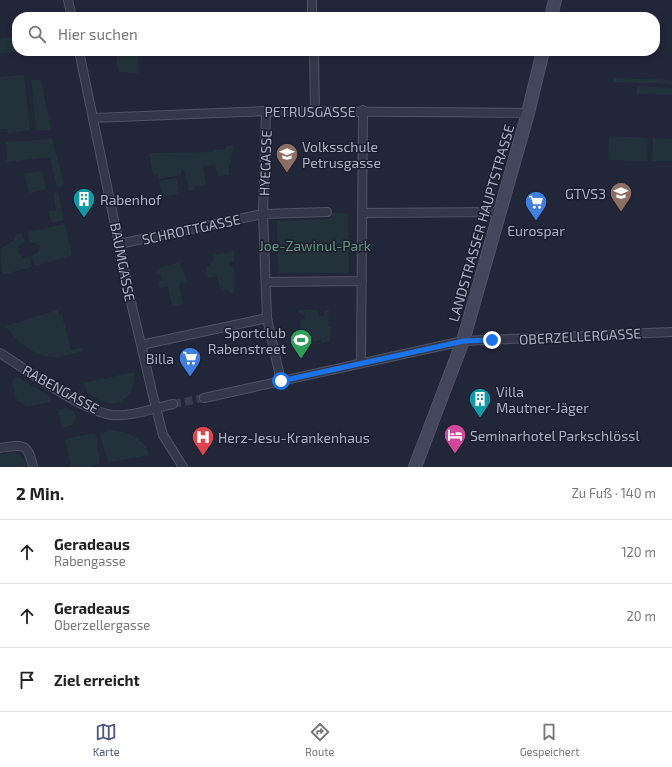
<!DOCTYPE html>
<html lang="de">
<head>
<meta charset="utf-8">
<style>
	:root { --surface:#fff; --page:#f6f6f6; --text:#222; --muted:#767676; --line:#e0e0e0; --accent:#4e5582 }
	body { margin:0; font-family:"Exo 2",sans-serif; background:var(--page); color:var(--text) }
	.stop { position:absolute; width:12px; height:12px; margin:-9px; border:3px solid #1a73e8; border-radius:50%; background:#fff }
	.stop.end { background:#1a73e8; border-color:#fff; box-shadow:0 1px 4px #0008 }
	.list { margin:0; padding:0; list-style:none }
	h2 { display:flex; justify-content:space-between; align-items:center; height:52px; margin:0; padding:0 16px; font-size:17px }
	h2 small { font-size:13px; font-weight:400; color:var(--muted) }
	.list li { display:grid; grid-template-columns:26px 1fr auto; gap:12px; align-items:center; box-sizing:border-box; height:64px; padding:0 16px; border-top:1px solid var(--line) }
	.list b { display:block; font-size:15px; white-space:nowrap }
	.list p { margin:0; font-size:13px; white-space:nowrap; color:var(--muted) }
	.list em { font-size:13px; font-style:normal; color:var(--muted) }
	.icon { flex:none; width:22px; height:22px; fill:none; stroke:currentColor; stroke-width:2; stroke-linecap:round; stroke-linejoin:round }
	.map { position:relative; flex:none; width:672px; height:467px; overflow:hidden }
	.search { position:absolute; background:var(--surface); box-shadow:0 2px 6px #0003; left:12px; right:12px; top:12px; height:44px; display:flex; align-items:center; gap:10px; box-sizing:border-box; padding:0 14px; border-radius:16px; color:var(--muted); font-size:15px }
	.sheet { height:244px; background:var(--surface) }
	nav { display:flex; justify-content:space-around; align-items:center; box-sizing:border-box; height:56px; border-top:1px solid var(--line); background:var(--surface); font-size:11px; color:var(--muted) }
	nav a { display:grid; justify-items:center; gap:2px }
	nav .on { color:var(--accent) }
	.map>svg:first-child { display:block }
	.green { fill:#23323a }
	.lines { fill:none; stroke-linecap:round; stroke-linejoin:round }
	.minor-tunnel { stroke:#373b4e; stroke-width:8; stroke-dasharray:8 4; stroke-linecap:butt }
	.minor-casing { stroke:#505364; stroke-width:10 }
	.secondary-casing { stroke:#505364; stroke-width:14 }
	.minor { stroke:#35384a; stroke-width:8 }
	.secondary { stroke:#43465d; stroke-width:12 }
	.route { stroke:#1a73e8; stroke-width:5 }
	.labels { text-anchor:middle; dominant-baseline:central; stroke-width:3; stroke-linejoin:round; paint-order:stroke }
	.street-label { font-size:14px; fill:#b0b3c6; stroke:#1b1e2e }
	.poi-label { font-size:14px; fill:#b0b3c6; stroke:#1b1e2e; text-anchor:start }
	.park-label { font-size:14px; fill:#67977e; stroke:#1b1e2e }
</style>
</head>
<body>
<div class="map">
<svg width="672" height="467" viewBox="0 0 672 467">
	<rect width="100%" height="100%" fill="#222639"/>
	<path class="green" d="M 17,36 L 17,51 L 21,51 L 0,53 L 0,39 Z
		M 114,51 L 138,51 L 138,73 L 119,72 L 116,60 L 118,58 Z
		M 24,75 L 30,130 L 8,133 L 7,129 L 0,129 L 0,77 Z
		M 614,78 L 672,80 L 672,84 L 614,82 Z
		M 31,80 L 41,80 L 51,130 L 36,130 Z
		M 637,86 L 672,88 L 672,95 L 637,94 Z
		M 609,136 L 648,138 L 647,161 L 608,160 Z
		M 653,138 L 672,139 L 672,161 L 652,161 Z
		M 52,139 L 64,185 L 57,187 L 50,157 L 7,162 L 6,142 Z
		M 227,145 L 233,146 L 231,164 L 229,164 L 229,175 L 218,176 L 215,164 L 203,166 L 206,185 L 195,187 L 195,190 L 189,191 L 184,169 L 181,170 L 181,175 L 159,179 L 158,174 L 153,175 L 149,153 L 213,152 L 213,150 L 224,150 Z
		M 42,171 L 46,189 L 29,193 L 24,173 Z
		M 176,178 L 179,189 L 176,195 L 163,197 L 159,181 Z
		M 58,192 L 64,220 L 52,223 L 48,211 L 56,210 L 53,193 Z
		M 330,213 L 345,213 L 345,214 L 348,214 L 349,273 L 278,273 L 277,221 L 330,219 Z
		M 65,224 L 72,255 L 35,266 L 32,256 L 39,251 L 40,245 L 30,242 L 27,232 Z
		M 22,233 L 25,242 L 19,245 L 18,253 L 23,258 L 29,257 L 32,267 L 2,275 L 0,249 L 13,241 L 17,234 Z
		M 234,251 L 234,261 L 229,263 L 229,266 L 234,269 L 234,293 L 231,293 L 228,290 L 223,290 L 223,287 L 220,288 L 217,276 L 208,277 L 206,267 L 210,266 L 210,263 L 213,262 L 214,255 Z
		M 181,262 L 180,265 C 182,272 186,275 187,282 L 179,284 L 183,304 L 172,306 L 168,286 L 160,288 L 159,282 L 163,279 L 160,274 L 157,275 L 156,271 L 161,267 Z
		M 57,310 L 60,316 L 62,315 L 71,350 L 82,348 L 83,351 C 74,353 64,357 55,357 C 35,357 16,342 6,326 Z
		M 298,310 L 317,310 L 319,316 L 323,316 L 325,311 L 329,310 L 328,326 L 331,327 L 330,341 L 322,343 L 321,340 L 307,343 L 308,341 L 306,339 L 304,341 L 300,322 L 305,318 L 304,315 L 299,313 Z
		M 134,372 C 136,387 127,405 110,403 C 101,402 94,397 87,392 L 84,383 Z
		M 18,377 L 51,397 L 50,402 L 26,407 L 23,403 L 17,401 L 12,381 Z
		M 66,408 L 74,411 L 76,418 L 73,425 L 62,428 L 58,410 Z
		M 109,430 C 125,431 145,437 149,455 L 108,462 L 100,434 Z
		M 94,433 L 96,435 L 100,463 L 90,467 L 71,467 L 65,439 Z
		M 14,452 L 25,458 L 27,467 L 0,467 L 0,455 Z"/>
	<g class="lines">
		<path class="minor-tunnel" d="M 173,404 L 204,398"/>
		<g class="minor-casing">
			<path id="minor" d="M 68,0 L 72,17
				M 312,0 L 312,17
				M 79,51 L 131,302 L 154,400 L 163,435 L 183,467
				M 314,51 L 315,111
				M 266,111 L 263,214 L 267,318 L 281,381
				M 93,118 L 266,111 L 528,113
				M 362,213 L 500,212
				M 119,244 L 263,214 L 327,212
				M 266,282 L 362,281
				M 141,345 L 267,318
				M 0,353 C 27,370 83,411 112,415 C 132,417 154,408 173,404
				M 361,363 L 363,110
				M 204,398 L 463,341 L 672,332
				M 0,448 C 23,444 28,443 33,467"/>
		</g>
		<g class="secondary-casing">
			<path id="secondary" d="M 551,17 L 555,0
				M 415,467 L 463,341 L 528,113 L 543,51"/>
		</g>
		<use href="#minor" class="minor"/>
		<use href="#secondary" class="secondary"/>
	</g>
	<g class="lines">
		<path class="route" d="M 281,381 L 464,341 L 492,340"/>
	</g>
	<defs>
		<g id="school-pin" transform="scale(1.15)"><path d="M0 17L-7.5 6A9.5 9.5 0 1 1 7.5 6Z" fill="#8d6e63" stroke="#1b1e2e"/><path d="M0-5L7-2L0 1L-7-2ZM-4 1L0 2.5L4 1V4Q0 6-4 4Z" fill="#fff"/></g>
		<g id="building-pin" transform="scale(1.15)"><path d="M0 17L-7.5 6A9.5 9.5 0 1 1 7.5 6Z" fill="#0f9aa8" stroke="#1b1e2e"/><path d="M-4-6H4V6H1V3H-1V6H-4ZM-2.5-4.3h1.7v1.8h-1.7ZM.8-4.3h1.7v1.8H.8ZM-2.5-1h1.7V.8h-1.7ZM.8-1h1.7V.8H.8Z" fill="#fff"/></g>
		<g id="supermarket-pin" transform="scale(1.15)"><path d="M0 17L-7.5 6A9.5 9.5 0 1 1 7.5 6Z" fill="#3f7fe0" stroke="#1b1e2e"/><path d="M-6-5.5h2.5l.6 2H6L4.5 2H-2.5L-4.4-4H-6ZM-1.5 3.2a1.3 1.3 0 1 0 .1 0ZM3 3.2a1.3 1.3 0 1 0 .1 0Z" fill="#fff"/></g>
		<g id="stadium-pin" transform="scale(1.15)"><path d="M0 17L-7.5 6A9.5 9.5 0 1 1 7.5 6Z" fill="#2e9e5b" stroke="#1b1e2e"/><path d="M0-5a6.5 5 0 1 0 0 10a6.5 5 0 1 0 0-10ZM-3.5-1.8h7v3.6h-7Z" fill="#fff"/></g>
		<g id="hotel-pin" transform="scale(1.15)"><path d="M0 17L-7.5 6A9.5 9.5 0 1 1 7.5 6Z" fill="#d1479c" stroke="#1b1e2e"/><path d="M-6-4.5h1.5V1H6V5H4.5V3h-9V5H-6ZM-4 0a1.8 1.8 0 1 1 3.6 0ZM.5 0V-2.5h3Q6-2.5 6 0Z" fill="#fff"/></g>
		<g id="hospital-pin" transform="scale(1.15)"><path d="M0 17L-7.5 6A9.5 9.5 0 1 1 7.5 6Z" fill="#e0444e" stroke="#1b1e2e"/><path d="M-5-5h3v3.5h4V-5h3V5h-3V1.5h-4V5h-3Z" fill="#fff"/></g>
	</defs>
	<g fill-rule="evenodd">
		<use href="#school-pin" x="287" y="154"/>
		<use href="#school-pin" x="621" y="193"/>
		<use href="#building-pin" x="84" y="199"/>
		<use href="#supermarket-pin" x="536" y="202"/>
		<use href="#stadium-pin" x="301" y="340"/>
		<use href="#supermarket-pin" x="190" y="358"/>
		<use href="#building-pin" x="480" y="399"/>
		<use href="#hotel-pin" x="455" y="435"/>
		<use href="#hospital-pin" x="203" y="437"/>
	</g>
	<g class="labels">
		<g class="street-label">
			<text x="310" y="111">PETRUSGASSE</text>
			<text transform="translate(265 163) rotate(-88)">HYEGASSE</text>
			<text transform="translate(481 223) rotate(-74)">LANDSTRASSER HAUPTSTRASSE</text>
			<text transform="translate(191 229) rotate(-12)">SCHROTTGASSE</text>
			<text transform="translate(123 262) rotate(79)">BAUMGASSE</text>
			<text transform="translate(580 336) rotate(-3)">OBERZELLERGASSE</text>
			<text transform="translate(61 389) rotate(29)">RABENGASSE</text>
		</g>
		<g class="poi-label">
			<text x="302" y="146">Volksschule<tspan x="302" dy="16">Petrusgasse</tspan></text>
			<text x="606" y="193" text-anchor="end">GTVS3</text>
			<text x="100" y="199">Rabenhof</text>
			<text x="536" y="230" text-anchor="middle">Eurospar</text>
			<text x="286" y="332" text-anchor="end">Sportclub<tspan x="286" dy="16">Rabenstreet</tspan></text>
			<text x="174" y="358" text-anchor="end">Billa</text>
			<text x="496" y="391">Villa<tspan x="496" dy="16">Mautner-Jäger</tspan></text>
			<text x="470" y="435">Seminarhotel Parkschlössl</text>
			<text x="218" y="437">Herz-Jesu-Krankenhaus</text>
		</g>
		<g class="park-label">
			<text x="315" y="245">Joe-Zawinul-Park</text>
		</g>
	</g>
</svg>
<div class="stop" style="left:281px;top:381px"></div>
<div class="stop end" style="left:492px;top:340px"></div>
<div class="search"><svg class="icon" aria-label="search" viewBox="0 0 24 24"><circle cx="10" cy="10" r="6"/><path d="M15 15l6 6"/></svg>Hier suchen</div>
</div>
<section class="sheet">
<h2>2 Min.<small>Zu Fuß · 140 m</small></h2>
<ul class="list">
<li><svg class="icon" aria-label="ahead" viewBox="0 0 24 24"><path d="M12 20V5M6 11l6-6 6 6"/></svg><div><b>Geradeaus</b><p>Rabengasse</p></div><em>120 m</em></li>
<li><svg class="icon" aria-label="ahead" viewBox="0 0 24 24"><path d="M12 20V5M6 11l6-6 6 6"/></svg><div><b>Geradeaus</b><p>Oberzellergasse</p></div><em>20 m</em></li>
<li><svg class="icon" aria-label="arrive" viewBox="0 0 24 24"><path d="M6 21V4h12l-3 4 3 4H6"/></svg><div><b>Ziel erreicht</b></div></li>
</ul>
</section>
<nav>
<a class="on"><svg class="icon" aria-label="map" viewBox="0 0 24 24"><path d="M3 6l6-2 6 2 6-2v14l-6 2-6-2-6 2zM9 4v14M15 6v14"/></svg>Karte</a>
<a><svg class="icon" aria-label="directions" viewBox="0 0 24 24"><path d="M12 3l9 9-9 9-9-9zM9 14v-3h6M13 9l2 2-2 2"/></svg>Route</a>
<a><svg class="icon" aria-label="saved" viewBox="0 0 24 24"><path d="M7 4h10v16l-5-4-5 4z"/></svg>Gespeichert</a>
</nav>
</body>
</html>
